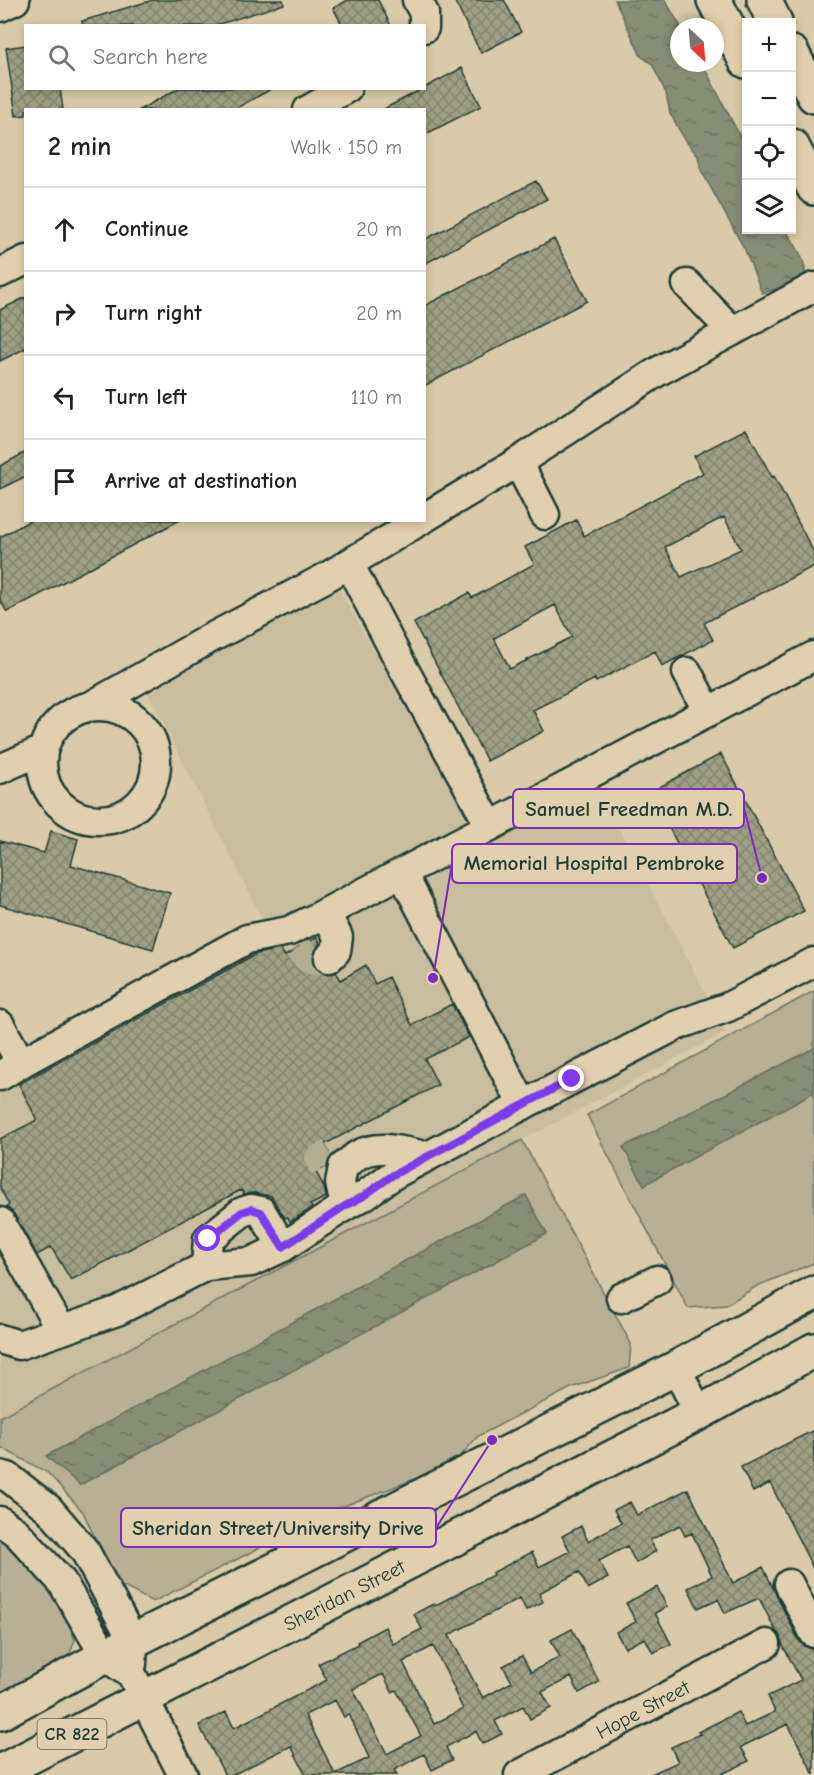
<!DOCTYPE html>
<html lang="en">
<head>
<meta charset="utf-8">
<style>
	:root { --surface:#fff; --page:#f2f2f2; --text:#202124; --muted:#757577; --line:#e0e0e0 }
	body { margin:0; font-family:"Comic Neue",sans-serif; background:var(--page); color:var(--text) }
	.controls { position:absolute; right:18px; top:18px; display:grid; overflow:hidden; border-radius:0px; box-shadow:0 3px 9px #0003 }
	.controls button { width:54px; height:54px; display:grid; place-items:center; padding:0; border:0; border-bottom:2px solid var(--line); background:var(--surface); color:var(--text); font:30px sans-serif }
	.compass { position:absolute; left:670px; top:18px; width:54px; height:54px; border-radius:50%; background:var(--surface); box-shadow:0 3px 9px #0003; rotate:154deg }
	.stop { position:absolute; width:18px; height:18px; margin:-14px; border:4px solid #7c3aed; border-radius:50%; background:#fff }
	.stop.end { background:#7c3aed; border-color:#fff; box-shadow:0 2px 6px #0008 }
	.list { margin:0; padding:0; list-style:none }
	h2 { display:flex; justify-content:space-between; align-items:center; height:78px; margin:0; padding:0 24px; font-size:26px }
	h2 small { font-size:20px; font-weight:400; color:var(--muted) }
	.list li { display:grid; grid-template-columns:39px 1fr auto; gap:18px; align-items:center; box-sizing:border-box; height:84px; padding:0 24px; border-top:2px solid var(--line) }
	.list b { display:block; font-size:22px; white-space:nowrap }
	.list em { font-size:20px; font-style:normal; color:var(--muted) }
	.icon { flex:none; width:33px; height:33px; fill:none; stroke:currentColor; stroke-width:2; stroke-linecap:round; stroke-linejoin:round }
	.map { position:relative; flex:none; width:814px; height:1775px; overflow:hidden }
	.search { position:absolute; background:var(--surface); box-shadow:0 3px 9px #0003; left:24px; top:24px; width:402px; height:66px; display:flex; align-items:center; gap:15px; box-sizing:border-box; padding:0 21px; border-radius:0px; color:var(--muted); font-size:22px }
	.panel { position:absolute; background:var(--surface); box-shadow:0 3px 9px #0003; left:24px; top:108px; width:402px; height:414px; border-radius:0px }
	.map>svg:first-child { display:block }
	.built { fill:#c8bd9d }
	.green { fill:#b7b093; stroke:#6b7664; stroke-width:1.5 }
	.water { fill:url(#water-ripples); stroke:#5e6d5c; stroke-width:1.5 }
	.building { fill:url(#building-cross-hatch); stroke:#1f3d34; stroke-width:1.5; fill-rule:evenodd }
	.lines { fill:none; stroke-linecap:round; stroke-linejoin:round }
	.minor-tunnel { stroke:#b4ae91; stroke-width:28; stroke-dasharray:28 14; stroke-linecap:butt }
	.minor-casing { stroke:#1f3d34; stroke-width:33 }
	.major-casing { stroke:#1f3d34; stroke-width:38 }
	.minor { stroke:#e1d0ad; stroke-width:28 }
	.major { stroke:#e1d0ad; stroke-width:33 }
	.route { stroke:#7c3aed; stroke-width:8 }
	.labels { text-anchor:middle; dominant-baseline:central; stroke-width:6; stroke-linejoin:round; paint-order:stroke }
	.shield { fill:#e1d0ad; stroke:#596958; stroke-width:1.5 }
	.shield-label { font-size:18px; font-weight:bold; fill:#1f3d34 }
	.street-label { font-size:20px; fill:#1f3d34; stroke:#e1d0ad }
	.leader { fill:none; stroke:#7b2cbf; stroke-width:2 }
	.callout-dot { fill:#7b2cbf; stroke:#e1d0ad; stroke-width:2 }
	.callout { fill:#e1d0ad; stroke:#7b2cbf; stroke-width:2 }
	.callout-label { font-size:21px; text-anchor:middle; font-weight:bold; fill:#1f3d34 }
</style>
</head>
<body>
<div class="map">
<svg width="814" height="1775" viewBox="0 0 814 1775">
	<defs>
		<pattern id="water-ripples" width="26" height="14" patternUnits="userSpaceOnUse" patternTransform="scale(1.5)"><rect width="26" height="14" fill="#888d76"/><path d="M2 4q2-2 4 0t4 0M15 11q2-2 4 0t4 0" fill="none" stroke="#6f7462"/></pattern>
		<pattern id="building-cross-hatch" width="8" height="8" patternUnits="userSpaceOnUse" patternTransform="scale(1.5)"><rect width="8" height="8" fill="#9f9f84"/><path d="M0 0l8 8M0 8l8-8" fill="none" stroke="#81836d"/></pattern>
	</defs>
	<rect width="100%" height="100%" fill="#d9caa8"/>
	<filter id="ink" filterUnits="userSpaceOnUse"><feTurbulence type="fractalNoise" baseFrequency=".0167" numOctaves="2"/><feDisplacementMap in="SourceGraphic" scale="12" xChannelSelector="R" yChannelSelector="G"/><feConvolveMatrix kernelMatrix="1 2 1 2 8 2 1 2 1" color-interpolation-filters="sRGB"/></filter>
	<g filter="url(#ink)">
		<path class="built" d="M 339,589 L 484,849 L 597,787 L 726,1032 L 0,1417 L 0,1071 L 265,924 L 145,686 Z"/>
		<path class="green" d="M 814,991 L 814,1263 L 757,1286 L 726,1305 L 688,1308 L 587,1115 Z
			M 522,1140 L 631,1344 L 629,1368 L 571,1388 L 478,1436 L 458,1459 L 412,1480 L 336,1509 L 153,1602 L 116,1583 L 83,1512 L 48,1473 L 0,1447 L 0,1417 Z
			M 0,1529 L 58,1596 L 75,1640 L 68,1659 L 0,1695 Z"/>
		<path class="water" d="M 615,0 L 665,0 L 681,27 L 679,27 L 679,63 L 702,63 L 746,148 L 746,230 L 787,230 C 788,236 791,237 794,243 C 802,256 807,267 805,282 L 786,292 L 780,288 L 762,293 L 745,250 L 701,170 L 698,156 L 685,140 L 670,113 L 666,93 L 652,64 L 641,56 Z
			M 814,1048 L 814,1092 L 644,1185 L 623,1147 Z
			M 526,1195 L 547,1234 L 80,1485 L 46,1456 Z"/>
		<path class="building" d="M 153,0 L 283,0 L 284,4 L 213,26 L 82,26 L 82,21 Z
			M 348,0 L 378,0 L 391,26 L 343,26 L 333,8 Z
			M 454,0 L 504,0 L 521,32 L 481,53 Z
			M 26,45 L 26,88 L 60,88 L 63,110 L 26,110 L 26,115 L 16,116 L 6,48 Z
			M 462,68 L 481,106 L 424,135 L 424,110 L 382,110 Z
			M 179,88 L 273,88 L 233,110 L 139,110 Z
			M 536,181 L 547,199 L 424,264 L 424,240 Z
			M 554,239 L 587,301 L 424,386 L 424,306 Z
			M 26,297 L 26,348 L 0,361 L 0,310 Z
			M 746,429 L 772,477 L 774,476 L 814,553 L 814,566 L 704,623 L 713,640 L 662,666 L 655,651 L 596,682 L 595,679 L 533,710 L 544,731 L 487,761 L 414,623 L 469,593 L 472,598 L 534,564 L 525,547 L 576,520 L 584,536 L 703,473 L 694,456 ZM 724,517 L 741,549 L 681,577 L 665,547 ZM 555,605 L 572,637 L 510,669 L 494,638 Z
			M 26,452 L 26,476 L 0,489 L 0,466 Z
			M 31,520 L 180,520 L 7,612 L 0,600 L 0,537 Z
			M 721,754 L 804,911 L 733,948 L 650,792 Z
			M 51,831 L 78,839 L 71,865 L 170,893 L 153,949 L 0,905 L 0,841 L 44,853 Z
			M 317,937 L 320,943 L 313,953 L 313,962 L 318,970 L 325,974 L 336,972 L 341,980 L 366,965 L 375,984 L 388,977 L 412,1025 L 452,1004 L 469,1037 L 425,1059 L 438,1085 L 325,1144 L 331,1156 L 326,1167 L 316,1172 L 324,1187 L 326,1197 L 310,1205 L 312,1208 L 290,1222 L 288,1217 L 285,1218 L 271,1196 L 254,1193 L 244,1194 L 241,1190 L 71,1280 L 51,1247 L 37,1255 L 14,1214 L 6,1207 L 9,1205 L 0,1188 L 0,1139 L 37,1120 L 19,1084 L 256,954 L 280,949 L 285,956 Z
			M 814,1430 L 814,1570 L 770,1483 L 753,1492 L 741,1467 Z
			M 688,1489 L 733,1583 L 763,1567 L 799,1641 L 806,1647 L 814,1649 L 814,1775 L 788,1724 L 741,1747 L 749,1761 L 720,1775 L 649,1775 L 678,1762 L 671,1747 L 700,1734 L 698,1732 L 738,1712 L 745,1726 L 775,1712 L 768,1696 L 801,1680 L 782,1644 L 781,1637 L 776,1631 L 759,1598 L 725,1613 L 718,1599 L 698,1608 L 688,1588 L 712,1576 L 692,1533 L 685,1536 L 680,1525 L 650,1540 L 656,1551 L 636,1563 L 627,1546 L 599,1561 L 608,1578 L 588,1589 L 579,1572 L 539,1593 L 543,1602 L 526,1610 L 520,1598 L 449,1635 L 483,1698 L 512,1682 L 503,1666 L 522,1656 L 531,1672 L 560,1657 L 551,1640 L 572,1629 L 599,1682 L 579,1693 L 571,1677 L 542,1692 L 551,1708 L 530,1719 L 523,1706 L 495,1721 L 502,1734 L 482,1744 L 476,1731 L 446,1747 L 452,1760 L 432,1770 L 424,1754 L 394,1770 L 397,1775 L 306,1775 L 291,1746 L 232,1775 L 225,1775 L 199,1725 L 226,1712 L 234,1728 L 327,1680 L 318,1664 L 358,1644 L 357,1642 L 385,1627 L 393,1644 L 422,1629 L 414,1614 L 433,1604 L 434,1606 L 493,1575 L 492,1573 L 532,1552 L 539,1567 L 570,1551 L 562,1536 L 581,1526 L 588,1541 L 621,1523 L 614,1510 L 630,1502 L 637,1515 ZM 433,1646 L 455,1690 L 454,1691 L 463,1709 L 434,1724 L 403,1662 ZM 383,1674 L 392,1692 L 396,1690 L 421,1736 L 387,1754 L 353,1689 ZM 335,1700 L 344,1717 L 349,1714 L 369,1758 L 335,1774 L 305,1715 Z
			M 657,1587 L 667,1607 L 655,1613 L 671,1644 L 653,1653 L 645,1638 L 625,1648 L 616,1632 L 636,1622 L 626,1603 Z"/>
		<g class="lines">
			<path class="minor-tunnel" d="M 298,948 C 309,962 312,962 329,958
				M 324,1168 L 319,1159 L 330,1153"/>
			<g class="minor-casing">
				<g id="minor">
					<path d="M 417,0 L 424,13 L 424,28"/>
					<path d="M 0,7 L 15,0"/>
					<path d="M 308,110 L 347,88"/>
					<path d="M 0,273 L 26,260"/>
					<path d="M 687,284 L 732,331"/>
					<path d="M 518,462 L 545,515"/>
					<path d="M 424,518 L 518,462 L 657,372 L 814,287"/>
					<path d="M 349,564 L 401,664 L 490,826"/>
					<path d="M 687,672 L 708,712"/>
					<path d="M 91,706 L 207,640 L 325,578 L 421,520"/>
					<circle cx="99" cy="763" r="57"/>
					<path d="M 0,769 L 43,750"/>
					<path d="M 402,873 L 523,1105"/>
					<path d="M 326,913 L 338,937 L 336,951 L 329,958"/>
					<path d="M 0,1025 L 21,1063"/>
					<path d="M 0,1076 L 21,1063 L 247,939 L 289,931 L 312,920 L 814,656"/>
					<path d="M 345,1206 L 340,1183 L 343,1167 C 348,1163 353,1158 358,1155 C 379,1143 404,1152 426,1156"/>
					<path d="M 0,1222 L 61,1330"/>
					<path d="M 206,1266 L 208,1239 L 242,1212 L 251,1209 L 261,1211 L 283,1247"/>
					<path d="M 621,1298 L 657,1280"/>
					<path d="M 0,1339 L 19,1345 L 117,1311 L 206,1266 L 251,1262 L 283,1247 L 345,1206 L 362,1197 L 393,1175 L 523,1105 L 675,1026 L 728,1007 L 814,962"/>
					<path d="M 676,1368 L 699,1413"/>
					<path d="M 0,1475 L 8,1477 L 49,1509 L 85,1551 L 133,1641 L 132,1664"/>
					<path d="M 0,1521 L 17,1533 L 62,1582 L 105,1656 L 132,1675 L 183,1775"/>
					<path d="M 789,1584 L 814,1633"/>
					<path id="s1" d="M 519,1775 L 766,1644"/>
				</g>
			</g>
			<g class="major-casing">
				<g id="major">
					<path d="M 714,0 L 746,61"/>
					<path d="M 764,0 L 775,22"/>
					<path d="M 792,53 L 814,96"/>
					<path d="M 792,146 L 814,188"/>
					<path d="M 0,1713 L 133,1641 L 676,1368 L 814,1293"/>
					<path id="s2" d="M 0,1772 L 699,1413 L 814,1350"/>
				</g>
			</g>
			<use href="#minor" class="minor"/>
			<use href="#major" class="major"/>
		</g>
	</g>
	<g class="lines" filter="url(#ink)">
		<path class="route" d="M 208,1239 L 242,1212 L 251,1209 L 261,1212 L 283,1247 L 345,1206 L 362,1197 L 393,1175 L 572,1079"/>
	</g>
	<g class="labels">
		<rect class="shield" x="37.5" y="1719" width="69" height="30" rx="4.5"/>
		<g class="shield-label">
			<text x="72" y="1734">CR 822</text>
		</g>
		<g class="street-label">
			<text stroke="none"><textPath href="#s2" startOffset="387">Sheridan Street</textPath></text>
			<text stroke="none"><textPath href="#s1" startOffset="140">Hope Street</textPath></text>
		</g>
	</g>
	<path class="leader" d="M762 878L744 808M433 978L452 863M492 1440L436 1528"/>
	<g class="callout-dot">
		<circle cx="762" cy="878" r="6"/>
		<circle cx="433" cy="978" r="6"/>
		<circle cx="492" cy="1440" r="6"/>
	</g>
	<g class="callout">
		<rect x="513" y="789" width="231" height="39" rx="6"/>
		<rect x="452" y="844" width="285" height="39" rx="6"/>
		<rect x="121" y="1508" width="315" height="39" rx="6"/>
	</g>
	<g class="callout-label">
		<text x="629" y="816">Samuel Freedman M.D.</text>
		<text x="594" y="870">Memorial Hospital Pembroke</text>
		<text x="278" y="1535">Sheridan Street/University Drive</text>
	</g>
</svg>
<div class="controls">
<button>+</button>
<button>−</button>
<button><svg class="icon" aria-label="locate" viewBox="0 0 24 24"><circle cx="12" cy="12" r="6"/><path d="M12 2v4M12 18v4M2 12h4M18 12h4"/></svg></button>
<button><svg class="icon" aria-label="layers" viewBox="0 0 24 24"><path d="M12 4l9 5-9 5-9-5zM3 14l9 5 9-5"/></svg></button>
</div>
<svg class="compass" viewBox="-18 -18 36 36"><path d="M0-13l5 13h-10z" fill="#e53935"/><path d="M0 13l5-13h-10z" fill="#757577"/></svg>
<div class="stop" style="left:208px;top:1239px"></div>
<div class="stop end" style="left:572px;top:1079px"></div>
<div class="search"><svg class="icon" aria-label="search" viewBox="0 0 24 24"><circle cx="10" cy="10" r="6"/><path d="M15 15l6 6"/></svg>Search here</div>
<section class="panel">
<h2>2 min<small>Walk · 150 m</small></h2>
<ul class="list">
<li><svg class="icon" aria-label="ahead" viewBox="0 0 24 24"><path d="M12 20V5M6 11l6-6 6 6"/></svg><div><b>Continue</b></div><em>20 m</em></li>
<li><svg class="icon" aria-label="right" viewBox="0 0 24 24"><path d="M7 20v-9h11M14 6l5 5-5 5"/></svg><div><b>Turn right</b></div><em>20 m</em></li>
<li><svg class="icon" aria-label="left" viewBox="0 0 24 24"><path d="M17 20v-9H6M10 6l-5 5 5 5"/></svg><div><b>Turn left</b></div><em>110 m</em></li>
<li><svg class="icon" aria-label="arrive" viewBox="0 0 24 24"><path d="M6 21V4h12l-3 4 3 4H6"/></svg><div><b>Arrive at destination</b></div></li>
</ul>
</section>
</div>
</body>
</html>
